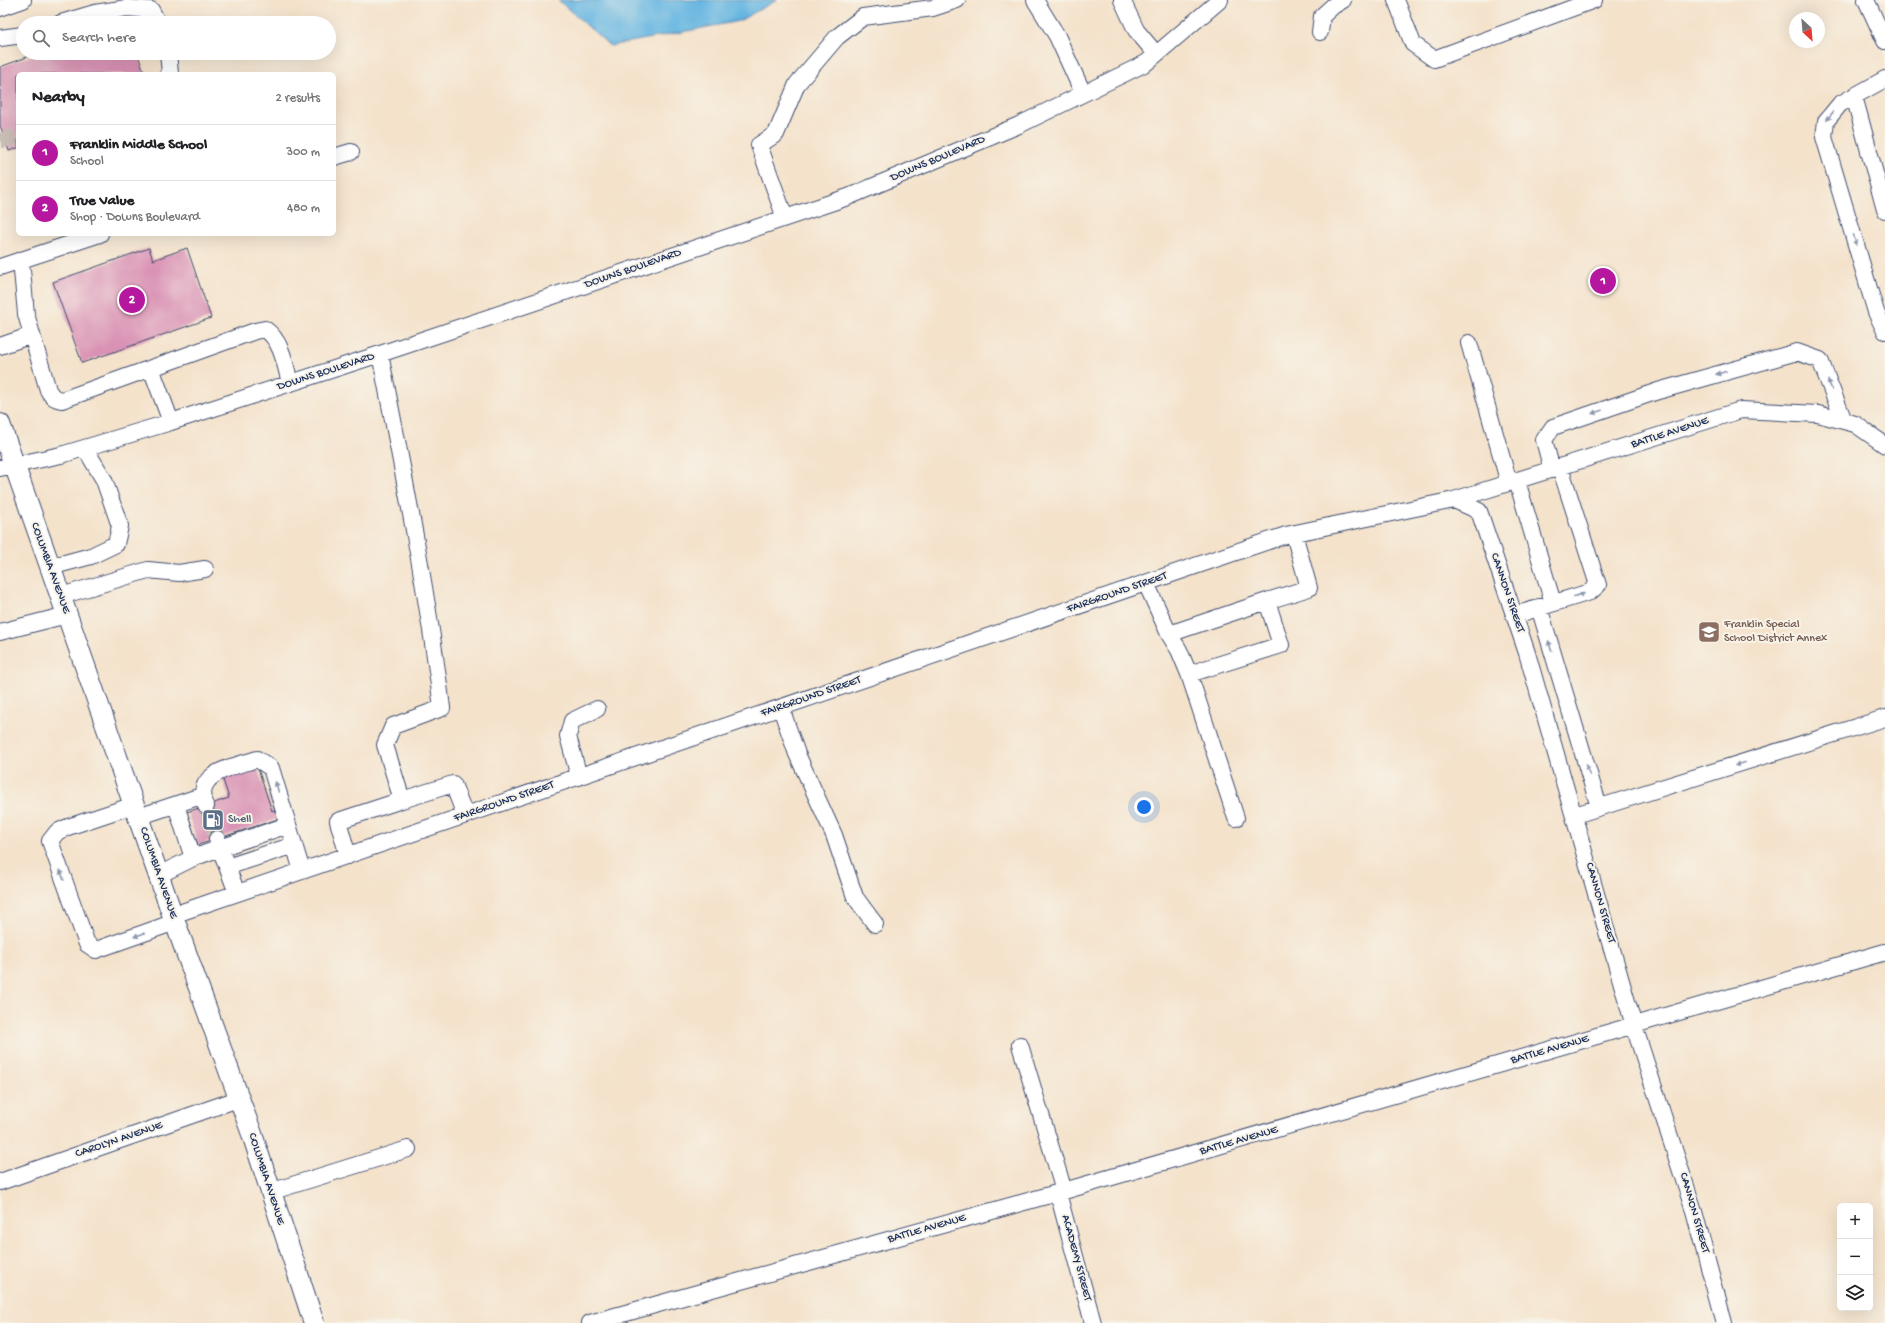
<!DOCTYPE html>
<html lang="en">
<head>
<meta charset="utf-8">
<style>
	:root { --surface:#fff; --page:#f6f6f6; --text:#202124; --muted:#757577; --line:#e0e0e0; --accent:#b5179e }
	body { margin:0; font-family:"Gochi Hand",sans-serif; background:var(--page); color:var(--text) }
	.controls { position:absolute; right:12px; bottom:12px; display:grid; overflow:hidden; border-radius:6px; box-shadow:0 4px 16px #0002 }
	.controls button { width:36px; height:36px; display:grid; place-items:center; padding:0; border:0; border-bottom:1px solid var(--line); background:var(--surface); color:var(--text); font:20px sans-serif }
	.compass { position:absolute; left:1789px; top:12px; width:36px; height:36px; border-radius:50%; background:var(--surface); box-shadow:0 4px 16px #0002; rotate:154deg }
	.you { position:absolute; left:1144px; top:807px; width:14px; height:14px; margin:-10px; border:3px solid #fff; border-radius:50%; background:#1a73e8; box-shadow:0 0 0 6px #1a73e833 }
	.badge { display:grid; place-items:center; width:26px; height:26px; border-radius:50%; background:var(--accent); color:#fff; font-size:13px; font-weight:700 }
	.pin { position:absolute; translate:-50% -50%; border:2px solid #fff; box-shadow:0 1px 4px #0006 }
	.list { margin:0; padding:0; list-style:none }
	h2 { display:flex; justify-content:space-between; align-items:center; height:52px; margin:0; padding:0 16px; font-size:17px }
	h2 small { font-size:13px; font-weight:400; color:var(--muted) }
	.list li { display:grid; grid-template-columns:26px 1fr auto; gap:12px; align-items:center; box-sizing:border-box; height:56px; padding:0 16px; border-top:1px solid var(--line) }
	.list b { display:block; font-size:15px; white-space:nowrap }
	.list p { margin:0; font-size:13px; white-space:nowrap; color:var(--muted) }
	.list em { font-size:13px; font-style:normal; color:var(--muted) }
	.icon { flex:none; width:22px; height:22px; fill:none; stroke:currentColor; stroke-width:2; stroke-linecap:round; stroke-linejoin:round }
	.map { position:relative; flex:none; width:1885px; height:1323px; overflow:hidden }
	.search { position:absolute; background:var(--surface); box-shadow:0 4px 16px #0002; left:16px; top:16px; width:320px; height:44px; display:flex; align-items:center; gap:10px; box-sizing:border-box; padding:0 14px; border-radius:22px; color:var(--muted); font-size:15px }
	.panel { position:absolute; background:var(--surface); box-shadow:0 4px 16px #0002; left:16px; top:72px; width:320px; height:164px; border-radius:6px }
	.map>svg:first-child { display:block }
	.water { fill:#66b6e1; stroke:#4072a0 }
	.building { fill:#d991b4 }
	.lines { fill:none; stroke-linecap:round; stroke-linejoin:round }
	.minor-tunnel { stroke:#c9beb5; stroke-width:16; stroke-dasharray:16 8; stroke-linecap:butt }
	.minor-casing { stroke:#3c4a6e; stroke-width:18 }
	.major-casing { stroke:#3c4a6e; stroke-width:22 }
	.minor { stroke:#fff; stroke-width:16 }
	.major { stroke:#fff; stroke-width:20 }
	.oneway { fill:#8d97ae }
	.labels { text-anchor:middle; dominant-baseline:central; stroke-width:4; stroke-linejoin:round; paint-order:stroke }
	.street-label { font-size:12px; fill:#1b2f5e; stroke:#f7f3e8 }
	.education-label { font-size:12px; fill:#785e54; stroke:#f7f3e8; text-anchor:start }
	.service-label { font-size:12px; fill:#4e5e75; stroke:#f7f3e8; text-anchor:start }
</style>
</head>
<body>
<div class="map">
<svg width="1885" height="1323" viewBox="0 0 1885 1323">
	<rect width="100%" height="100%" fill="#f7f3e8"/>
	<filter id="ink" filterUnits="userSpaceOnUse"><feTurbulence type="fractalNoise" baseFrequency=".025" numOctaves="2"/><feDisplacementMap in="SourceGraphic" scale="8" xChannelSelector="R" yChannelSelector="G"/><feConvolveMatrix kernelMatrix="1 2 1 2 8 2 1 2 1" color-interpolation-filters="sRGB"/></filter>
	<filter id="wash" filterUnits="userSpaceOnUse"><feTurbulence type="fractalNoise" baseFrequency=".012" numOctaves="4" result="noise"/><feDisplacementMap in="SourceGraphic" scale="16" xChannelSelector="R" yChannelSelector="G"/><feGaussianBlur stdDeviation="0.9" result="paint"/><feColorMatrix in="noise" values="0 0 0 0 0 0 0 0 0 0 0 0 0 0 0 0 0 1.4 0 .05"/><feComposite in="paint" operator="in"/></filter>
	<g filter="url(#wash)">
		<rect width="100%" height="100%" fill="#f4e2cb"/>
		<path class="water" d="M 558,0 L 777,0 L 739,21 L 610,46 Z"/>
		<g id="blocks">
			<path class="building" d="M 38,53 L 137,53 L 145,74 L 18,74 L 18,148 L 9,151 L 0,125 L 0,67 Z
				M 149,248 L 153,260 L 187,248 L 211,318 L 82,363 L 53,282 Z
				M 256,763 L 272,811 L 275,810 L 278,819 L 198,845 L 187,812 L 229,798 L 221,774 Z"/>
		</g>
	</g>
	<g filter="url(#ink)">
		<use href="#blocks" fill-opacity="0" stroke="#3c4a6e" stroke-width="1"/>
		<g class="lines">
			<path class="minor-tunnel" d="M 0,141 L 18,135
				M 206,806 L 217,839"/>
			<g class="minor-casing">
				<path id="minor" d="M 1035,0 L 1057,36 L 1083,93
					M 1122,0 L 1136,30 L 1156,54
					M 1396,0 L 1413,44 L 1434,59 L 1594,0
					M 1866,0 L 1885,41
					M 0,8 L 23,0
					M 61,23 L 95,13 L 127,8 L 151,10 L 158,23
					M 1320,32 L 1322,16 L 1333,6 L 1343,0
					M 0,38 L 23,35
					M 168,53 L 170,73 L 168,74
					M 1885,79 L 1840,104 L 1826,121 L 1824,137 L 1876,312 L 1885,331
					M 1854,96 L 1885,210
					M 334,157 L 351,152
					M 785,218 L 759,145 L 776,134 L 797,84 L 837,37 L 863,17 L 933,8 L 957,0
					M 19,261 L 22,270 L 26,314 L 32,335
					M 0,267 L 100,234
					M 1469,343 L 1509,483
					M 0,346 L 32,335 L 48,390 C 52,397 55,399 62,400 L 255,331 L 265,329 C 282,341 285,364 290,383
					M 380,354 C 403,471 427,589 442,708 L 393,726 L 385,745 L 402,800 L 453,784 L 465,815
					M 151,368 L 171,422
					M 0,468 L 61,455 L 171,422 L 380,354 L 848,197 L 1019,125 L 1146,63 L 1220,0
					M 1552,470 L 1544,440 L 1553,427 L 1658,391 L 1797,352 L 1820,360 L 1844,421
					M 1517,481 L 1553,603
					M 1454,500 L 1479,511 L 1527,653 L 1634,1026 L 1693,1208 L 1724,1323
					M 50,567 L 91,556 L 116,544 L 120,526 L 104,480 L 85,448
					M 1146,583 L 1169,634 L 1179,650 L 1189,674 L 1236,818
					M 61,596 L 148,570 L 179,573 L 205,569
					M 1539,607 L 1599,807
					M 1515,615 L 1590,592 L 1598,585 L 1560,467
					M 0,632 L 67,615
					M 1169,634 L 1267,601
					M 1189,674 L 1281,645 L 1267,601 L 1309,588 L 1294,534
					M 781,708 L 797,754 L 834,835 L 855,897 L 875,924
					M 579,777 L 568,736 L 572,721 L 597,709
					M 134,805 L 68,827 L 57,832 L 50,841 L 87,944 L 96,950 L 175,922
					M 206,806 C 192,772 234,767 257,759 L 271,768 L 302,871
					M 1575,815 L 1885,718
					M 138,817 L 201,796
					M 217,839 L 220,848 L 288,825
					M 348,856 L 338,821 L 402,800
					M 193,858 L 220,848 L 237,893
					M 227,867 L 294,845
					M 159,875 L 193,858 L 176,805
					M 173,915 L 1286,535 L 1454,500 L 1741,410 L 1818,414 L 1855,424 L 1885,445
					M 1020,1045 L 1064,1191
					M 0,1182 L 238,1099
					M 270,1192 L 408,1149
					M 1058,1193 L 1093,1323
					M 590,1323 L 1064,1191 L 1885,952"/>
			</g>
			<g class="major-casing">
				<path id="major" d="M 0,424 L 175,922 L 252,1134 L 314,1323"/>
			</g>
			<use href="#minor" class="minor"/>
			<use href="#major" class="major"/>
		</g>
		<defs><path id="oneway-solid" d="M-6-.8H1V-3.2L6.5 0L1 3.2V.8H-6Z"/></defs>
		<g class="oneway">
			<use href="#oneway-solid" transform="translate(1830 116) rotate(127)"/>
			<use href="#oneway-solid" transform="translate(1855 240) rotate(73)"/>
			<use href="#oneway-solid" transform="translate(1721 373) rotate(164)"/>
			<use href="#oneway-solid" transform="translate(1830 385) rotate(-111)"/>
			<use href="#oneway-solid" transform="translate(1597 412) rotate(161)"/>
			<use href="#oneway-solid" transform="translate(1579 595) rotate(-16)"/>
			<use href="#oneway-solid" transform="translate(1550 646) rotate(-107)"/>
			<use href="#oneway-solid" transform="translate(1740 764) rotate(163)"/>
			<use href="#oneway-solid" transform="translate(1588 770) rotate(-107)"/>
			<use href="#oneway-solid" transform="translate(277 787) rotate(-107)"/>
			<use href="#oneway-solid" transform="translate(62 875) rotate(-110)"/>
			<use href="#oneway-solid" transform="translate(139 935) rotate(160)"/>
		</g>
	</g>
	<defs>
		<g id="school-square" transform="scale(1.15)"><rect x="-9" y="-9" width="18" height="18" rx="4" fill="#8d6e63" stroke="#f7f3e8"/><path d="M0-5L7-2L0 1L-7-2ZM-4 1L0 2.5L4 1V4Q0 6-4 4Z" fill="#fff"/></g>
		<g id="fuel-square" transform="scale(1.15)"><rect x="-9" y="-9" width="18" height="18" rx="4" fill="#5c6f8a" stroke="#f7f3e8"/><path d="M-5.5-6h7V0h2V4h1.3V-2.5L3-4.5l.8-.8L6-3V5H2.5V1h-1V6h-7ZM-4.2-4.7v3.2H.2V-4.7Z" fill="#fff"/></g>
	</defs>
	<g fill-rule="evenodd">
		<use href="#school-square" x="1709" y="632"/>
		<use href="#fuel-square" x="213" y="820"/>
	</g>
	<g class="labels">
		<g class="street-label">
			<text transform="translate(938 159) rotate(-23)">DOWNS BOULEVARD</text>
			<text transform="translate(633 269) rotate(-19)">DOWNS BOULEVARD</text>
			<text transform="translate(326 372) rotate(-18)">DOWNS BOULEVARD</text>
			<text transform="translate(1670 433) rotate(-18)">BATTLE AVENUE</text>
			<text transform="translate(50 568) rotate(70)">COLUMBIA AVENUE</text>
			<text transform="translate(1117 593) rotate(-19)">FAIRGROUND STREET</text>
			<text transform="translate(1507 593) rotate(71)">CANNON STREET</text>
			<text transform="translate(811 697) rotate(-19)">FAIRGROUND STREET</text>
			<text transform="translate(504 802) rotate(-19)">FAIRGROUND STREET</text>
			<text transform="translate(158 873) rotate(71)">COLUMBIA AVENUE</text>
			<text transform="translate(1600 903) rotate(74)">CANNON STREET</text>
			<text transform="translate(1550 1050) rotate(-16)">BATTLE AVENUE</text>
			<text transform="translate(119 1140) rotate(-19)">CAROLYN AVENUE</text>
			<text transform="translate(1239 1141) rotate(-16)">BATTLE AVENUE</text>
			<text transform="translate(266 1179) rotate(72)">COLUMBIA AVENUE</text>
			<text transform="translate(1694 1213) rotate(74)">CANNON STREET</text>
			<text transform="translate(927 1229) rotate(-16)">BATTLE AVENUE</text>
			<text transform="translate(1076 1258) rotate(75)">ACADEMY STREET</text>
		</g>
		<g class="education-label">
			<text x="1724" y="625">Franklin Special<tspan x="1724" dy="14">School District Annex</tspan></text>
		</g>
		<g class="service-label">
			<text x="228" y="820">Shell</text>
		</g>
	</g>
</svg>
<div class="controls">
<button>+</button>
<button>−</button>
<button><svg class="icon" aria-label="layers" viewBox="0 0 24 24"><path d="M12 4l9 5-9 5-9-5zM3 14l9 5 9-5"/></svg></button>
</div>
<svg class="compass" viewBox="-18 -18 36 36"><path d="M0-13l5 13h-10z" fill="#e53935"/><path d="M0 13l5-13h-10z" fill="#757577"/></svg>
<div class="you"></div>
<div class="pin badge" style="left:1603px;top:281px">1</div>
<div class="pin badge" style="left:132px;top:300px">2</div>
<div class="search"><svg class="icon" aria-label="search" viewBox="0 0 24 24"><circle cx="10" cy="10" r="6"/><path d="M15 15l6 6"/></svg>Search here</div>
<section class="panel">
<h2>Nearby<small>2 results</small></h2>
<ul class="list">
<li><span class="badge">1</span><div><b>Franklin Middle School</b><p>School</p></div><em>300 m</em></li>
<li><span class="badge">2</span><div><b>True Value</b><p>Shop · Downs Boulevard</p></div><em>480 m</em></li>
</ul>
</section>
</div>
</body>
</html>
